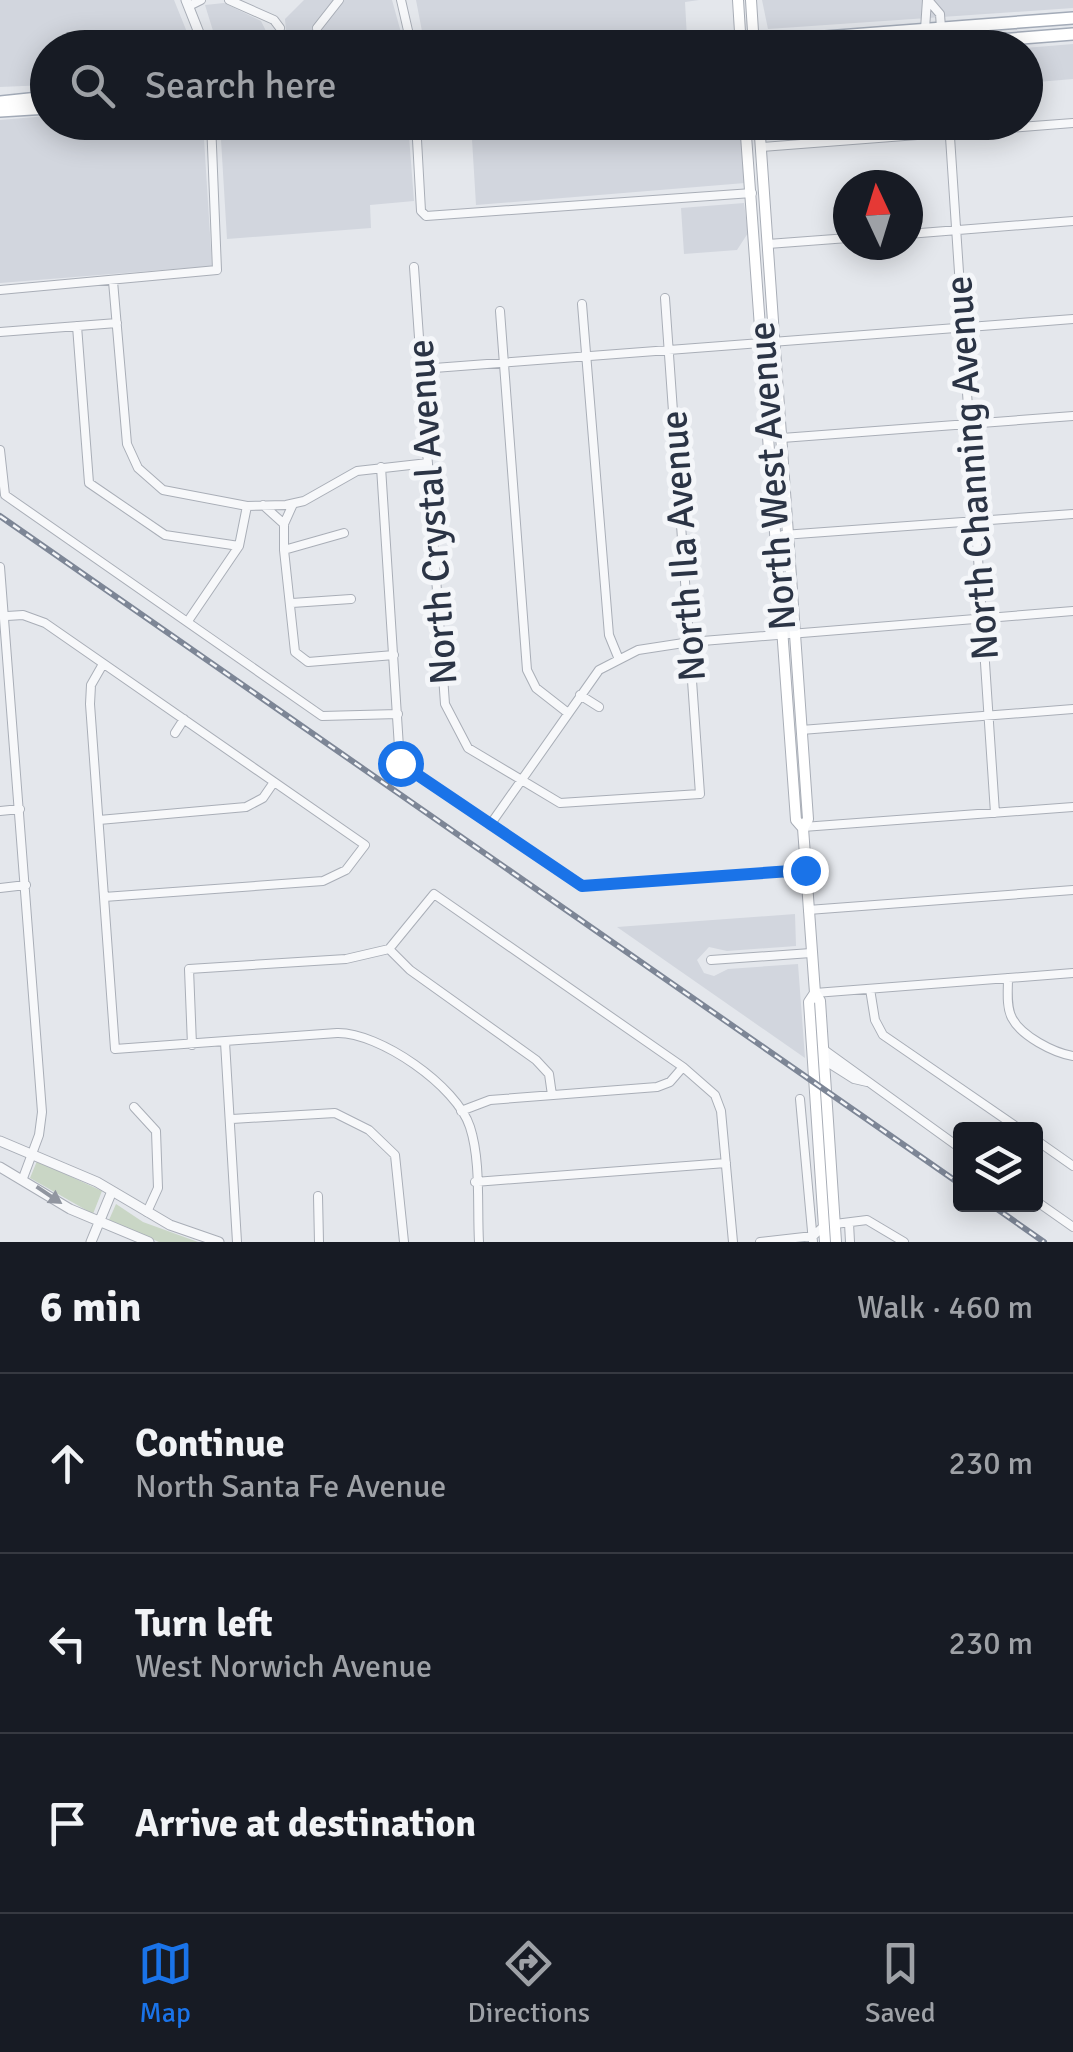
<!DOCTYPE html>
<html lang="en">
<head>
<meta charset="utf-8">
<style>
	:root { --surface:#171b24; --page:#20242c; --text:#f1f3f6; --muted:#9ea1a6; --line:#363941; --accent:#1a73e8 }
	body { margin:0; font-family:Signika,sans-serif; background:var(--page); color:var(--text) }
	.controls { position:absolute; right:30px; bottom:30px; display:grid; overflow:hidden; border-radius:10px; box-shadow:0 5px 25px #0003 }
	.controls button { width:90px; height:90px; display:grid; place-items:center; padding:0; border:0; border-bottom:2px solid var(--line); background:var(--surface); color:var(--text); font:50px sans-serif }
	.compass { position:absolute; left:833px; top:170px; width:90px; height:90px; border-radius:50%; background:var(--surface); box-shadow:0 5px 25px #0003; rotate:356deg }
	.stop { position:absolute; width:30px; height:30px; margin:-22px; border:8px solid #1a73e8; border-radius:50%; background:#fff }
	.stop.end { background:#1a73e8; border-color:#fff; box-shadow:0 2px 10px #0008 }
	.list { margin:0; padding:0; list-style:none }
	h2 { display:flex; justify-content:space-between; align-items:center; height:130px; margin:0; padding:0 40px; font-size:42px }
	h2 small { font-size:32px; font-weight:400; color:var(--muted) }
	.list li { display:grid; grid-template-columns:65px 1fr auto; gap:30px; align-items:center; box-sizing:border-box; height:180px; padding:0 40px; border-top:2px solid var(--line) }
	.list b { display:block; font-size:38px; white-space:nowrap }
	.list p { margin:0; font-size:32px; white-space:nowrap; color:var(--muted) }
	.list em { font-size:32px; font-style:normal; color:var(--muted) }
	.icon { flex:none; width:55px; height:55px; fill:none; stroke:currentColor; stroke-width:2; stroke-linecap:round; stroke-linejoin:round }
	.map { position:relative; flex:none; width:1073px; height:1242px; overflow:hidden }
	.search { position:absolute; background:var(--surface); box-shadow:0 5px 25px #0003; left:30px; right:30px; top:30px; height:110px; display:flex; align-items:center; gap:25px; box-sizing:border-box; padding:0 35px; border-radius:55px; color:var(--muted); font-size:38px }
	.sheet { height:670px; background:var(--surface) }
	nav { display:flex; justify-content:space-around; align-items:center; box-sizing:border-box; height:140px; border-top:2px solid var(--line); background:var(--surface); font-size:28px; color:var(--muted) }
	nav a { display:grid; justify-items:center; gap:5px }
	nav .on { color:var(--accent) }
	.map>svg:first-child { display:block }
	.built { fill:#d2d6de }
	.green { fill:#c9d6c5 }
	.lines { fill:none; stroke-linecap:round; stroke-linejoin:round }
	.minor-casing { stroke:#a9aeb7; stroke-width:10 }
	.tertiary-casing { stroke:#a9aeb7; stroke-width:11 }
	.secondary-casing { stroke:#a9aeb7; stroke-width:12 }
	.primary-casing { stroke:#a3abb8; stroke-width:14 }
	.minor { stroke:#f7f8fa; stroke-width:8 }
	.tertiary { stroke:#f7f8fa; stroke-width:9 }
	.secondary { stroke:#fff; stroke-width:10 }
	.primary { stroke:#fff; stroke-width:11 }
	.rail-casing { stroke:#7d8696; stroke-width:6 }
	.rail { stroke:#f4f6f9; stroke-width:2.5; stroke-dasharray:8; stroke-linecap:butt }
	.oneway { fill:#9196a0 }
	.route { stroke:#1a73e8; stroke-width:12 }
	.labels { text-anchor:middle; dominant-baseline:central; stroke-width:10; stroke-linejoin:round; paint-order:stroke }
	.street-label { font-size:38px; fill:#2b3445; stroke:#f4f6f9 }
</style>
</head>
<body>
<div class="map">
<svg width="1073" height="1242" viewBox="0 0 1073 1242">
	<rect width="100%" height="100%" fill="#e4e7ec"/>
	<path class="built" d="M 0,0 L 174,0 L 193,47 L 48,48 L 47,85 L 0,87 Z
		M 304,0 L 392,0 L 405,47 L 218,47 L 205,5 L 224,3 L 261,21 L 267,33 L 277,38 L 286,31 L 285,19 Z
		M 416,0 L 699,0 L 685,2 L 687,38 L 556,48 L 425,47 Z
		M 762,0 L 1073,0 L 1073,8 L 768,29 Z
		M 1073,44 L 1073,79 L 1026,83 L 1025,48 Z
		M 47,116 L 48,122 L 203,123 L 212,266 L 0,283 L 0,120 Z
		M 220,123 L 408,123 L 414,201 L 370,205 L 371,228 L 227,239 Z
		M 471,123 L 740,123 L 745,183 L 476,205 Z
		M 744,203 L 748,233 L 737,250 L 684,254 L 681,208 Z
		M 795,914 L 796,946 L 727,951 L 709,947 L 697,960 L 704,973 L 714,976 L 728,969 L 798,964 L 805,1058 L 617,927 Z"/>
	<path class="green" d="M 37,1161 L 102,1191 L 93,1214 L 30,1178 Z
		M 116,1204 L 143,1222 L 198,1242 L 159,1242 L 109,1220 Z"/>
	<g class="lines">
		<g class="minor-casing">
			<path id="minor" d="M 229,0 L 274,20 L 280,28
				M 401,0 L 412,48
				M 928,0 L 940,14 L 941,28
				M 189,6 L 201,0
				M 317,28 L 339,0
				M 925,29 L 927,0
				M 416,122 L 421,211 L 426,216 L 752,193
				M 949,122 L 995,813
				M 761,147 L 1073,123
				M 908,234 L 1073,221
				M 768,244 L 848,238
				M 414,267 L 445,704 L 468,748 L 560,803 L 700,794 L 665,298
				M 113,281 L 127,444 L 138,468 L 163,490 L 247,506 L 286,505 L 304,501 L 357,471 L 428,463
				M 0,290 L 217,270 L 211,122
				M 582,304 L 609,635 L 618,657
				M 500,311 L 527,670 L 536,688 L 568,713
				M 77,326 L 89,483 L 165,535 L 239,546
				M 0,332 L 117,323
				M 421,369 L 1073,319
				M 782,438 L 1073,416
				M 0,450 L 5,495 L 322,716 L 398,714
				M 381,467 L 400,763 L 582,886 L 805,870
				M 263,505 L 284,524 L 293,504
				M 344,533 L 284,550 L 295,652 L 308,662 L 394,655
				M 783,535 L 1073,514
				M 284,550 L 284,524
				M 0,567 L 42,1112 L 39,1135 L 23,1178
				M 292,603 L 351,599
				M 7,616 L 23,615 L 45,623 L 365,845 L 346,870 L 323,881 L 104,897
				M 188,621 L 239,546 L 247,506
				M 103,664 L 91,685 L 90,704 L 115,1049 L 337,1033 C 379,1032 457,1086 470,1127 C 481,1161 477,1206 479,1242
				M 580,695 L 599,707
				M 801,730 L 1073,709
				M 175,733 L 184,719
				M 0,811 L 20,809
				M 99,820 L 246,807 L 263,798 L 274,782
				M 490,825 L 599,670 L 638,650 L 690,642 L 1073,611
				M 803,827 L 1073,807
				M 0,888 L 26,885
				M 808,910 L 1073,890
				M 389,949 L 410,970 L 536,1060 L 549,1074 L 552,1095
				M 711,960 L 811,953
				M 1008,978 C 1008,990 1006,1007 1012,1018 C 1021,1036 1054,1053 1073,1056
				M 870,989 L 875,1020 L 883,1035 L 1021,1130
				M 815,993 L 1073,973
				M 225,1042 L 237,1242
				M 192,1045 L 189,969 L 346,959 L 389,949 L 434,894 L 683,1067 L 715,1095 L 721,1111 L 733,1242
				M 823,1049 L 960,1148
				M 824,1060 L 854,1079 L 867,1082
				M 800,1099 L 813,1242
				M 134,1107 L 156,1131 L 158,1188 L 147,1212
				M 461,1111 L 490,1100 L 657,1087 L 670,1082 L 683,1067
				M 232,1119 L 335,1113 L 369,1130 L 395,1155 L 404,1242
				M 1036,1140 L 1073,1166
				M 475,1182 L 726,1163
				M 318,1196 L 319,1242
				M 1036,1201 L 1073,1227
				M 849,1223 L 850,1242
				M 835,1224 L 867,1220 L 904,1242
				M 760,1242 L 813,1236 L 824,1226"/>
		</g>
		<g class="tertiary-casing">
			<path id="tertiary" d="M 186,0 L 205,48
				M 0,1141 L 97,1182 L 170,1225 L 219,1242
				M 0,1167 L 70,1209 L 149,1242
				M 91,1242 L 112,1191"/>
		</g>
		<g class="secondary-casing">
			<path id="secondary" d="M 738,0 L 741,48
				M 751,0 L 754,47
				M 745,122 L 796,820 L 803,828 L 815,993 L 820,1001 L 836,1242
				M 759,122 L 808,819 L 803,828
				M 815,993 L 809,1002 L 825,1242"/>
		</g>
		<g class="primary-casing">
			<path id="primary" d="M 679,48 L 1073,18
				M 869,48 L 904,38
				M 899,48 L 1073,34
				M 0,102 L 48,97
				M 0,111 L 48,108"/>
		</g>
		<use href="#minor" class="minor"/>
		<use href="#tertiary" class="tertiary"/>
		<use href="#secondary" class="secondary"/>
		<use href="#primary" class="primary"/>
		<g class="rail-casing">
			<path id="rail" d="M 0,516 L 960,1184
				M 990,1204 L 1044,1242"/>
		</g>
		<use href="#rail" class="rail"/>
	</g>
	<defs><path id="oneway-solid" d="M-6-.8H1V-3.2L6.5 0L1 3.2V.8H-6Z" transform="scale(2.5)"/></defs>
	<use class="oneway" href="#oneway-solid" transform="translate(49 1195) rotate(34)"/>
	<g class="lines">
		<path class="route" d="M 400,763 L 582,886 L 805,870"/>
	</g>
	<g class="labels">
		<g class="street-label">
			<text transform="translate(972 468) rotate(-94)">North Channing Avenue</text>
			<text transform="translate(772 476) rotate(-94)">North West Avenue</text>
			<text transform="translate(432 512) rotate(-94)">North Crystal Avenue</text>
			<text transform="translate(683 546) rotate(-94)">North Ila Avenue</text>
		</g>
	</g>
</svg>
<div class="controls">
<button><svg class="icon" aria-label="layers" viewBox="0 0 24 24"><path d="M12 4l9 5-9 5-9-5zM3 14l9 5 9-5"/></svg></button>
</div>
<svg class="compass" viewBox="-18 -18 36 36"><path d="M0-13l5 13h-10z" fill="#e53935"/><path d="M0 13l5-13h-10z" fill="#9ea1a6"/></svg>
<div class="stop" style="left:400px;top:763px"></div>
<div class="stop end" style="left:805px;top:870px"></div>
<div class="search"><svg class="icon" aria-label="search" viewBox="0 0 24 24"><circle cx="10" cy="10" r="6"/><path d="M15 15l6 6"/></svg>Search here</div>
</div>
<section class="sheet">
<h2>6 min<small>Walk · 460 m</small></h2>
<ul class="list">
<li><svg class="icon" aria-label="ahead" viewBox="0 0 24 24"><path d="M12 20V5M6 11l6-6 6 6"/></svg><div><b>Continue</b><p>North Santa Fe Avenue</p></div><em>230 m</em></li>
<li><svg class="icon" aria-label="left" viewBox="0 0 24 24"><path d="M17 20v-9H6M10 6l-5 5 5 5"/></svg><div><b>Turn left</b><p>West Norwich Avenue</p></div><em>230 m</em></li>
<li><svg class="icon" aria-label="arrive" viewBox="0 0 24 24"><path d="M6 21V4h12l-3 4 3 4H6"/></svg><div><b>Arrive at destination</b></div></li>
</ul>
</section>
<nav>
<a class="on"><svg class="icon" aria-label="map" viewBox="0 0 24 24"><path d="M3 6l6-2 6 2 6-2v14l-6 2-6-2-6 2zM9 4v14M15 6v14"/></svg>Map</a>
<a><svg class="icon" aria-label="directions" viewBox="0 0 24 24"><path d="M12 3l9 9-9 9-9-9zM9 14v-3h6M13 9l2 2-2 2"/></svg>Directions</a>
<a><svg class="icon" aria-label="saved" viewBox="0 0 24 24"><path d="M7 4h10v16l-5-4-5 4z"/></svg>Saved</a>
</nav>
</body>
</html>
